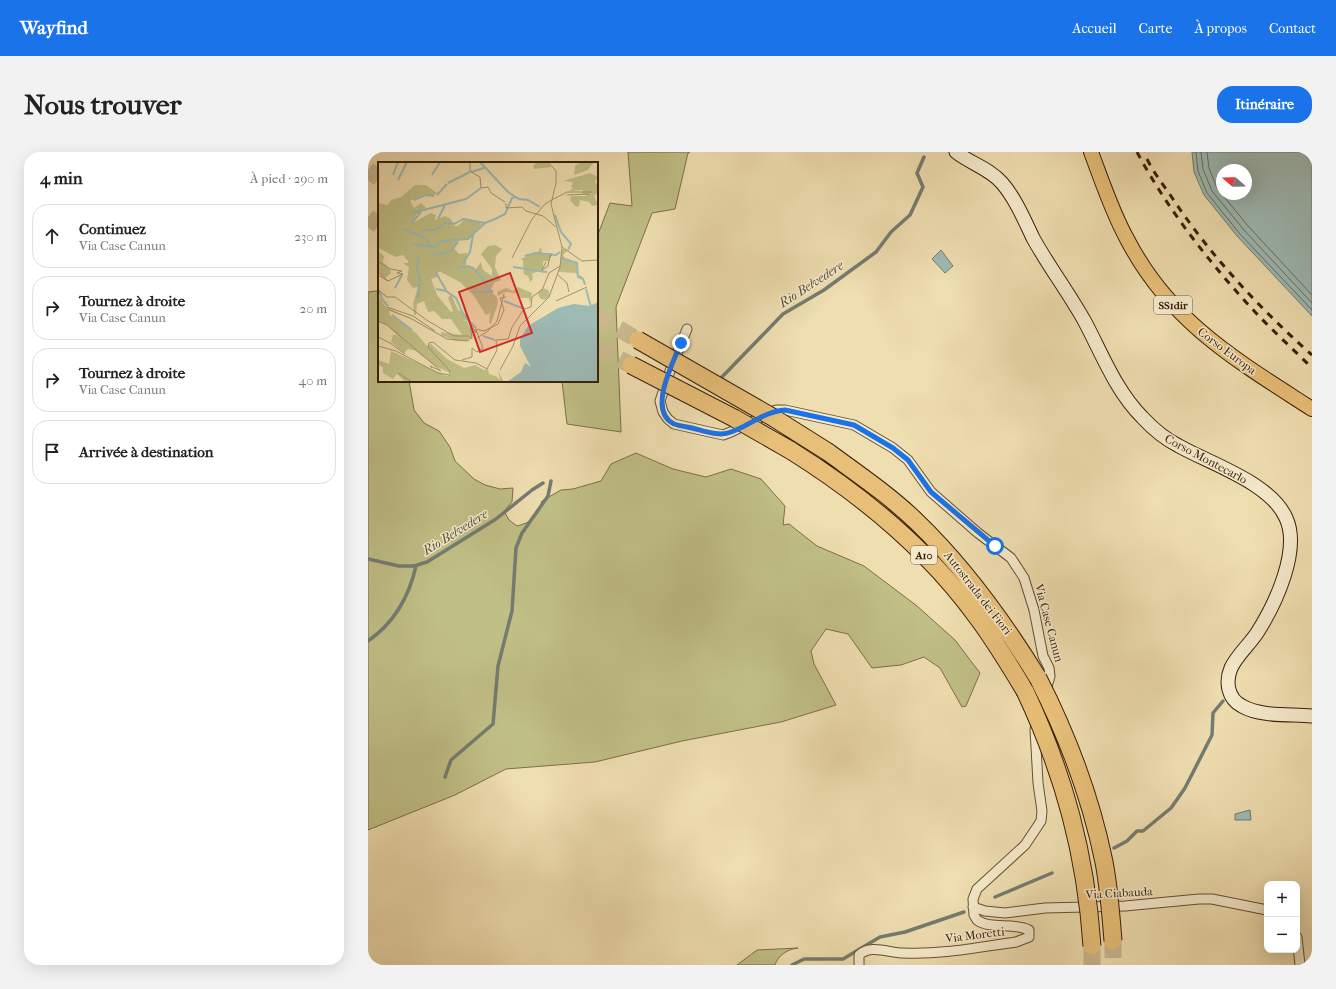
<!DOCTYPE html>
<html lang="fr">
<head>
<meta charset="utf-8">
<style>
	:root { --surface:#fff; --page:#f2f2f2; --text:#222; --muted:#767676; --line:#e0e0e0; --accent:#1a73e8 }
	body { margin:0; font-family:"IM FELL French Canon",serif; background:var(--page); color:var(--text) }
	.controls { position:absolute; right:12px; bottom:12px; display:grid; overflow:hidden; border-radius:8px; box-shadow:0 4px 16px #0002 }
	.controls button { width:36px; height:36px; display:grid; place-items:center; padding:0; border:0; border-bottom:1px solid var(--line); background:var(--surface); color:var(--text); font:20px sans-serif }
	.compass { position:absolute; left:848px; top:12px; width:36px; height:36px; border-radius:50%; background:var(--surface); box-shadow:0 4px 16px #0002; rotate:290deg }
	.stop { position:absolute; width:12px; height:12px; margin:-9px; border:3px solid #1a73e8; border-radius:50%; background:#fff }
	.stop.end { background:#1a73e8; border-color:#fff; box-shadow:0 1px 4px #0008 }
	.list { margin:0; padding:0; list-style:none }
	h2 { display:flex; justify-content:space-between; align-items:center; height:52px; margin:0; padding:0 16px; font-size:17px }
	h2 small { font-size:13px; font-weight:400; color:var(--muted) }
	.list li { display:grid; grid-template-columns:26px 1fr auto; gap:12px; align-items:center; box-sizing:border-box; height:64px; margin:0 8px 8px; padding:0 8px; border:1px solid var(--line); border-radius:16px }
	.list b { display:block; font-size:15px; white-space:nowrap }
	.list p { margin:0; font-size:13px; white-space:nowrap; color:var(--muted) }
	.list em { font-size:13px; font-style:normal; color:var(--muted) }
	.icon { flex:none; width:22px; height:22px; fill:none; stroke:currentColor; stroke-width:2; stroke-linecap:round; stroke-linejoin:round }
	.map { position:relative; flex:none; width:944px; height:813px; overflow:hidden; border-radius:16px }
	header { display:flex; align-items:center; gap:24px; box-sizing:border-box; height:56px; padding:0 20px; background:var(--accent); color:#fff }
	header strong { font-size:19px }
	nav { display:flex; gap:22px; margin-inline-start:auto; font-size:14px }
	.intro { display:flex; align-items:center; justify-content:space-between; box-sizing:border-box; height:96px; padding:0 24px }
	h1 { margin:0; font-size:28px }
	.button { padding:10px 18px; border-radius:16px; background:var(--accent); color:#fff; font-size:14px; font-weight:700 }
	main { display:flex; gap:24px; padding:0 24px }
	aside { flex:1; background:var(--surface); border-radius:16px; box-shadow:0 4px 16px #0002 }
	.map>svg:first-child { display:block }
	.green { fill:#c0bf86; stroke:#7c6f48 }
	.water { fill:#9dbab5; stroke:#747c70; fill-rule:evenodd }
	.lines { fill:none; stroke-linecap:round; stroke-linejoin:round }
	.shore { stroke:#6a6c5f; stroke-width:1 }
	.stream { stroke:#747c70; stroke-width:3.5 }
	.highway-tunnel { stroke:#cab88f; stroke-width:17; stroke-dasharray:17 8; stroke-linecap:butt }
	.street-casing { stroke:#654f33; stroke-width:11 }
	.secondary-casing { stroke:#371f09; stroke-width:15 }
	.primary-casing { stroke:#371f09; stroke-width:16 }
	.highway-casing { stroke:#371f09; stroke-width:19 }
	.street { stroke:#f5eacc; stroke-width:9 }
	.secondary { stroke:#f5eacc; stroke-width:13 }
	.primary { stroke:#e8bf78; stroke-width:14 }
	.highway { stroke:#e8bf78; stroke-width:17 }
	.rail { stroke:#371f09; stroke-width:3; stroke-dasharray:7 7; stroke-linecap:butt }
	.highway-bridge-casing { stroke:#371f09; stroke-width:19; stroke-linecap:butt }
	.highway-bridge { stroke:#e8bf78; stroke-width:17 }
	.route { stroke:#1a73e8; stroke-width:5 }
	.labels { text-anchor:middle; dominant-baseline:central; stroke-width:3; stroke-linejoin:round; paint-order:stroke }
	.shield { fill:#f5eacc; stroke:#705c44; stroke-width:1 }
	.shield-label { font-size:11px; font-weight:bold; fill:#371f09 }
	.street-label { font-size:12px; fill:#371f09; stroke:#f5eacc }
	.water-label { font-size:13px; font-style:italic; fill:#564e3d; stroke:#f5eacc }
	.inset-river { fill:none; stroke:#9dbab5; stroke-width:2 }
	.inset-road { fill:none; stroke:#a5926d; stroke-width:1 }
	.view { fill:#d62828; fill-opacity:0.15; stroke:#d62828; stroke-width:2 }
	.inset-edge { fill:none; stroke:#371f09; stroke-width:2 }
</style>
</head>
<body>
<header>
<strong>Wayfind</strong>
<nav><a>Accueil</a><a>Carte</a><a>À propos</a><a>Contact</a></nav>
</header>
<div class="intro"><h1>Nous trouver</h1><a class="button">Itinéraire</a></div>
<main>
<aside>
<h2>4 min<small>À pied · 290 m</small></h2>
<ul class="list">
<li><svg class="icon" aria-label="ahead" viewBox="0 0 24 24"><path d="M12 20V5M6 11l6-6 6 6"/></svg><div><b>Continuez</b><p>Via Case Canun</p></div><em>230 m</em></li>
<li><svg class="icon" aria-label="right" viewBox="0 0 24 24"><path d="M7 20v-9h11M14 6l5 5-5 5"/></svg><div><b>Tournez à droite</b><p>Via Case Canun</p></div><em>20 m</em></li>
<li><svg class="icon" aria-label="right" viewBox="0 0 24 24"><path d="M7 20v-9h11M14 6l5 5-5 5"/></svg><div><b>Tournez à droite</b><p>Via Case Canun</p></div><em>40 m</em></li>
<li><svg class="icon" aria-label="arrive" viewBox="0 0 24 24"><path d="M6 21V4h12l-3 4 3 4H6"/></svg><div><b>Arrivée à destination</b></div></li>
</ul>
</aside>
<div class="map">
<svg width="944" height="813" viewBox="0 0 944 813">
	<rect width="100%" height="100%" fill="#efdeb0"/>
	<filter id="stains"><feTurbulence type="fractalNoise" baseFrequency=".005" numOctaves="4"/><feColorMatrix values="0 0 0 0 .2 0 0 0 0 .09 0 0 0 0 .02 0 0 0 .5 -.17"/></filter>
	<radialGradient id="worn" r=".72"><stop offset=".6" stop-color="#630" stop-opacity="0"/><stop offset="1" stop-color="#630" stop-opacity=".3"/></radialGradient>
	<path class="green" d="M 260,0 L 322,0 L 320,1 L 307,57 L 284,61 L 248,155 L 253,280 L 199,272 L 194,229 L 229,229 L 229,85 L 242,51 L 264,54 Z
		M 8,139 L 11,140 L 11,229 L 41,229 L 46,258 L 56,271 L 71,279 L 82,295 L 87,309 L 106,327 L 117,333 L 132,337 L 145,336 L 144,350 L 136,359 L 141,368 L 149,374 C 164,370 170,365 174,349 L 193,338 L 205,337 L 233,329 L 243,312 L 268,301 L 305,317 L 338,325 L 363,317 L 393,327 L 417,354 L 415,373 L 421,372 L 449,394 L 496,414 L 549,454 L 587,488 L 612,521 L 598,554 L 594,555 L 572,516 L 556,505 L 533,513 L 504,516 L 480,482 L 458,477 L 443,499 L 446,512 L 468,553 L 413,570 L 314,589 L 227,610 L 138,617 L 87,643 L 0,678 L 0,140 Z
		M 430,796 C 420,797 410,803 407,813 L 369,813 L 389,798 Z"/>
	<path class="water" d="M 824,0 L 944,0 L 944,164 L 869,84 L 836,43 L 826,20 ZM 854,18 L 878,18 L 878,42 L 854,42 Z
		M 573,98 L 585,114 L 577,121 L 564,107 Z
		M 882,658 L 883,668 L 867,668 L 867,662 Z"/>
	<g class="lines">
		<path class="shore" d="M 828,0 L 830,19 L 839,41 L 872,82 L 944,158
			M 833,0 L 835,17 L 844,39 L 876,78 L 944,151
			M 839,0 L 841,16 L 849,36 L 880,74 L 944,143"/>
		<path class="stream" d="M 353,226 L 415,162 L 456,138 L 508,100 L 523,80 L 542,63 L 555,35 L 549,21 L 556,5
			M 0,407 L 31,414 L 46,414 L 59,410 L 128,367 L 164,338 L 175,331
			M 0,489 C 26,471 41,445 48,414
			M 77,625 L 83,608 L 125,572 L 130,514 L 144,459 L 148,396 L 154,381 L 180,344 L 183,329
			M 746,696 L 759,689 L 769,679 L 775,679 L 803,656 L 817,636 L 844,583 L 845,561 L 855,549
			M 627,745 L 684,721
			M 424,813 L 436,807 L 475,807 L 512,785 L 537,780 L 596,760"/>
		<path class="highway-tunnel" d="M 0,18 L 11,26
			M 0,65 L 11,73
			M 229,164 L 270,188
			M 229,196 L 263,213
			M 745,789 L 745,813
			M 724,813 L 724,794"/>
		<g class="street-casing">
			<path id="street" d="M 319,177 L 302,219 L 292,249 L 295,260 L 300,267 L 306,272 L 355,283 L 363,280 L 408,258 L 417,258 L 486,273 L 525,296 L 540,308 L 563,340 L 610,381 L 643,406 L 656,426 L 666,458 L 675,504 L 681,516 L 682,524 L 667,577 L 670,631 L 674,659 L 673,669 L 657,693 L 609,737 L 605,747 L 606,763 L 609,768 C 623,778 645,770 661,778 L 661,785 L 648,790 C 611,795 573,803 535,801 C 521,801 503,792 491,803 L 491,813
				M 605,755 L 617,759 L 637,761 L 677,756 L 757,754 L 831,747 L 844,747 L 899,758
				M 929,785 L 932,813"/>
		</g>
		<g class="secondary-casing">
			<path id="secondary" d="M 588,0 C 603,12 621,16 634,31 C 647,46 656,67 665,86 C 681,115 701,141 717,170 C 734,202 748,239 774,265 C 785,277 797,287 811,294 C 843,312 903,331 918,366 C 933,398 907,453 889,481 C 881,493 869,503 863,516 C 857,530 860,547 874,554 C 893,565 922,562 944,564"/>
		</g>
		<g class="primary-casing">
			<path id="primary" d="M 723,0 C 734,29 744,60 759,87 C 802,170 868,208 944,257"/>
		</g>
		<g class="highway-casing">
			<path id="highway" d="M 422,298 C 494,343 559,396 609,465 C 627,489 642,514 657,539
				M 460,300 C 490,322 521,343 548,369 C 597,416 635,469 670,526"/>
		</g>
		<use href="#street" class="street"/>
		<use href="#secondary" class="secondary"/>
		<use href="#primary" class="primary"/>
		<use href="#highway" class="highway"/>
		<path class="rail" d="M 769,0 C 799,57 844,114 888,161 C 906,180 926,198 944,216
			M 779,7 C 785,19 793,30 801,41 C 840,101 890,155 944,203"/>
		<g class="highway-bridge-casing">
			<path id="highway-bridge" d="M 270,188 L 406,266 L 460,300
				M 263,213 L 366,266 L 422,298
				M 670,526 C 700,585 723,646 736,710 C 741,736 743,763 745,789
				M 657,539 C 696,622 718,703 724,794"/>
		</g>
		<use href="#highway-bridge" class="highway-bridge"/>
	</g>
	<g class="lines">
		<path class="route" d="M 313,191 C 305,211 279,259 306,272 C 312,274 319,275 324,276 C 336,279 352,285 363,280 C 381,274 397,259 417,258 L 486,273 L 525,296 L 540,308 L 563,340 L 627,394"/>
	</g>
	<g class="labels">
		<g class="shield">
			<rect x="786" y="144" width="38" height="18" rx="3"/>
			<rect x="543" y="394" width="26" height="18" rx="3"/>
		</g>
		<g class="shield-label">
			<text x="805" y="153">SS1dir</text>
			<text x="556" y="403">A10</text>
		</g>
		<g class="street-label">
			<text transform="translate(859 199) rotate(37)">Corso Europa</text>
			<text transform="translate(838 307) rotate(28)">Corso Montecarlo</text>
			<text transform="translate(610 441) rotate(52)">Autostrada dei Fiori</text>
			<text transform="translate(681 471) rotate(75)">Via Case Canun</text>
			<text transform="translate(751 741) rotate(-3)">Via Ciabauda</text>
			<text transform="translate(607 783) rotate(-7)">Via Moretti</text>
		</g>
		<g class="water-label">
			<text transform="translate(443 132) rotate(-33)">Rio Belvedere</text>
			<text transform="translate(87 380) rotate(-32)">Rio Belvedere</text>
		</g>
	</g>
	<g transform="translate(10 10)">
		<rect width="220" height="220" fill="#efdeb0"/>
		<path d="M 159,0 L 170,0 L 173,5 L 156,7 L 155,4 ZM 203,0 L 216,0 L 210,8 L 196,13 L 197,4 ZM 212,11 L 220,15 L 217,20 L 218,22 L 220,19 L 220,30 L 216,34 L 220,43 L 214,44 L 211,40 L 202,38 L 201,44 L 198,45 L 192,38 L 193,34 L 210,34 L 204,32 L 205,28 L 191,29 L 195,26 L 193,25 L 195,20 L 185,19 ZM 37,23 L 48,23 L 59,31 L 55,34 L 44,33 L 32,39 L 36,46 L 43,41 L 48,46 L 38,53 L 36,60 L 53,51 L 58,53 L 57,58 L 67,54 L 73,57 L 76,64 L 80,64 L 88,56 L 104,62 L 90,77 L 82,78 L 75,85 L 81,92 L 89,91 L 88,104 L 98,107 L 103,100 L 105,108 L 114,114 L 114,107 L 103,92 L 110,84 L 117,83 L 124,87 L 118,94 L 117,105 L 123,118 L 117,120 L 112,129 L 119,135 L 120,141 L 113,162 L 111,161 L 112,151 L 108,153 L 96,134 L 82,120 L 63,110 L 60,110 L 59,115 L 53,117 L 59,133 L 73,150 L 75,149 L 70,136 L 73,132 L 80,148 L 91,154 L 92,157 L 85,158 L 89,159 L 95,174 L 91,179 L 78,179 L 63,173 L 63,170 L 84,173 L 73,157 L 64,157 L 56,149 L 50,150 L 46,139 L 39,142 L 38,153 L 36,153 L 35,142 L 40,125 L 35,126 L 29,118 L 31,105 L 25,101 L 30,101 L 30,99 L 25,93 L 18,95 L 0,86 L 0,41 L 10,43 L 13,38 L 23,35 ZM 163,85 L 164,91 L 174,91 L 174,93 L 171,99 L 165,99 L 165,111 L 160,109 L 154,112 L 155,117 L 152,120 L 150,114 L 146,112 L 145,98 L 142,97 L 160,90 ZM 184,87 L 190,88 L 185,93 L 187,97 L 200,100 L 200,112 L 205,115 L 208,122 L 198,111 L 181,110 ZM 0,89 L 6,94 L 5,100 L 12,107 L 13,111 L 7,116 L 0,110 ZM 140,125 L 154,131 L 152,142 L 151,136 L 143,136 L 139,131 L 128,130 L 120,134 L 119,130 L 128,126 L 135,129 ZM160.5 132a5.5 5.5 0 1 1 11 0a5.5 5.5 0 1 1-11 0ZM 0,134 L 8,145 L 40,160 L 11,148 L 12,153 L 38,171 L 49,184 L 53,182 L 69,197 L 86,206 L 97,203 L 106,208 L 110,207 L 111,212 L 118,214 L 122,218 L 120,209 L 126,220 L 27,220 L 19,212 L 15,217 L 5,211 L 5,205 L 0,203 L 0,198 L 11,202 L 13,189 L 69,214 L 74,212 L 57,204 L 25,179 L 10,164 L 0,159 ZM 15,173 L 18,173 L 38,189 L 30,187 L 26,191 L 13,180 Z" fill="#c0bf86"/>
		<path d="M 220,140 L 220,220 L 129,220 L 143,210 L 147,201 L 153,205 L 142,184 L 142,177 L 150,164 L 180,146 L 196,142 L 212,144 Z" fill="#9dbab5"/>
		<path class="inset-river" d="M 102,0 L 130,30 L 141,37 L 150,38 L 162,45M 93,10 L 106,6M 15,13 L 20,0M 54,13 L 62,0M 20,18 L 29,0M 70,21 L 92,10M 59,33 L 69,22M 36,38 L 47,33 L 56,34M 34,51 L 88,37 L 103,26M 177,53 L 183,70 L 193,82 L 190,88M 60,57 L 67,43M 33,62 L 43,50M 25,67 L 47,76 L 53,85M 44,68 L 57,68 L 69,60 L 76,62 L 85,57 L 107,61 L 117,57 L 127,52 L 134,36 L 138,35M 35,82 L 56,85 L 64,79 L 90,77 L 107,61M 55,93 L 73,89 L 80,80M 147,94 L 157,91 L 178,93 L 182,90M 184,96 L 199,101 L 200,115 L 205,117 L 207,123M 85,101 L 92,90 L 95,73M 135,105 L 169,110M 80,106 L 90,104 L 95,106 L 106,118 L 108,124 L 115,130M 58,111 L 68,128M 17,126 L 24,113M 58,127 L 68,129 L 78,136 L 86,154 L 98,166M 208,127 L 213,145M 1,128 L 4,137 L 10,144M 94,130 L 115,130M 39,138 L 42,119 L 39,104 L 41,95M 126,139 L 144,146M 14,153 L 34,168M 105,174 L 117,178"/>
		<path class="inset-road" d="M 92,0 L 92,9 L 102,15 L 103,26 L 110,25 L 113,31 L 127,40M 170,0 L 178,9 L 178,21 L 173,42 L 184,85M 189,33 L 211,32M 128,41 L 128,46 L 144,45 L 148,49 L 165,54 L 178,65M 134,96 L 154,57 L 168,41 L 189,30 L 214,30M 0,99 L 12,107 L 24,109 L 19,111 L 25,112 L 10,119M 168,100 L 164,108 L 170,104 L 172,94 L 174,93M 0,110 L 10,119 L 0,113M 179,112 L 189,121 L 191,130M 0,128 L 9,135 L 17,135 L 50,159 L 76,174 L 91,174 L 94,177 L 92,161 L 98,171 L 98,167M 178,139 L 209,125M 9,145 L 35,154 L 57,169M 11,148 L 32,156 L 69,177 L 90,179M 0,159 L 9,163 L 63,209 L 52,204 L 54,206M 98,167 L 106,169 L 120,162 L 126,148 L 122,136 L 128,135M 0,175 L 12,181 L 27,192M 99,176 L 110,169 L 119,159 L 126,132M 0,184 L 18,189 L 60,211 L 72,213 L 72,209 L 50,185 L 51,181 L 55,180 L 77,198 L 98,201 L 109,207 L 119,188 L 118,178 L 130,177 L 134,165 L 146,147 L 153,145 L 154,135 L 164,128 L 171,111 L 182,104M 84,198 L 94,195 L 94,186 L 99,190 L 105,186 L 98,168M 122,208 L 135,184 L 142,164 L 171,135 L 182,105 L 184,85 L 204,99 L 220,98M 20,211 L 34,220"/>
		<path class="view" d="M 132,111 L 154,171 L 102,190 L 81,130 Z"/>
		<rect width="220" height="220" class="inset-edge"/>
	</g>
	<rect width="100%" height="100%" filter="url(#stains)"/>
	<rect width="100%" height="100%" fill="url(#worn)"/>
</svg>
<div class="controls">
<button>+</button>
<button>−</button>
</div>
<svg class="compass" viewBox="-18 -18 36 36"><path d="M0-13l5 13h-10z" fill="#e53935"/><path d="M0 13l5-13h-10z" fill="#767676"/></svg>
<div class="stop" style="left:627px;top:394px"></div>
<div class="stop end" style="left:313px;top:191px"></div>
</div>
</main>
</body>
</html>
